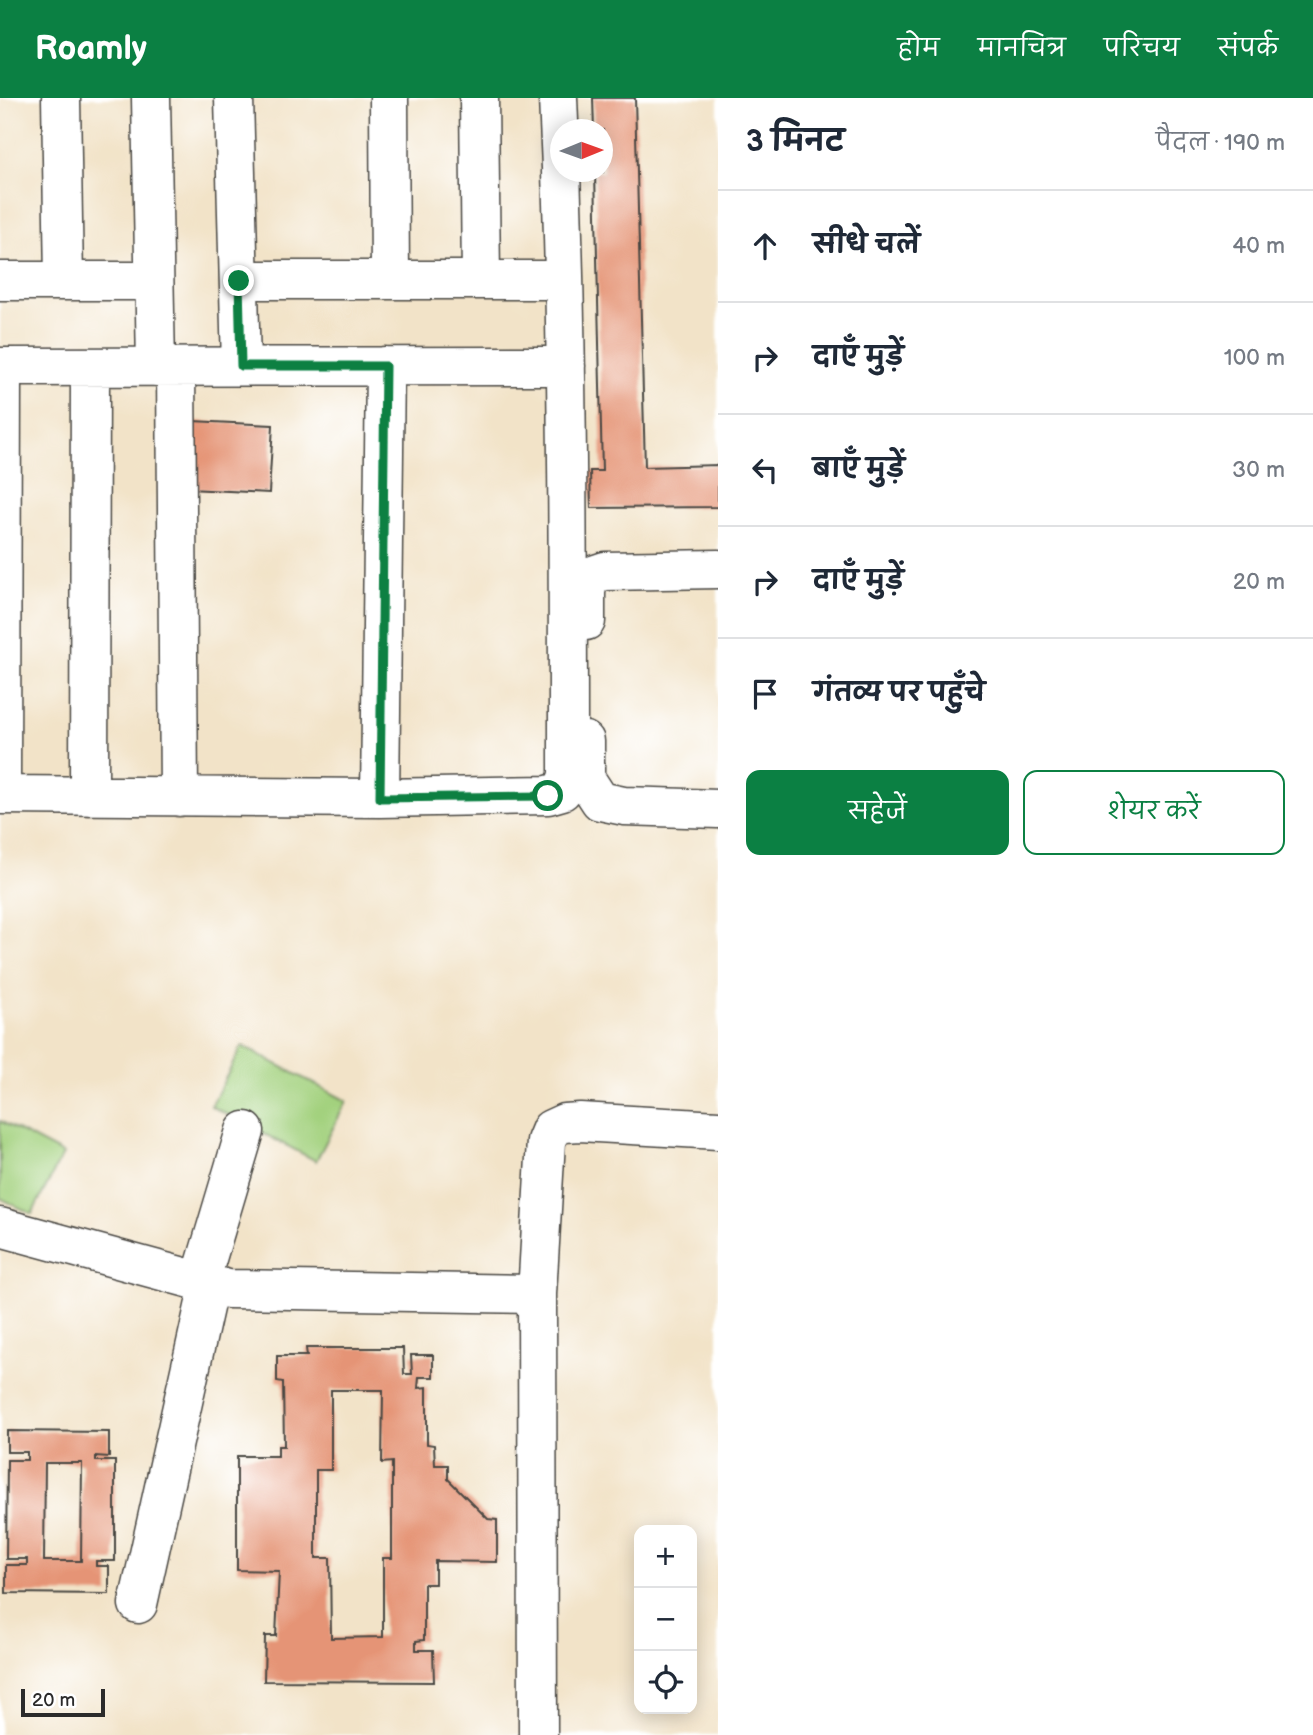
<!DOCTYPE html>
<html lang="hi">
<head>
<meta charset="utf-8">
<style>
	:root { --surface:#fff; --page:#f2f2f3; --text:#1f2937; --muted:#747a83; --line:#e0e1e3; --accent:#0b8043 }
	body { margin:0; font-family:"Balsamiq Sans","Playpen Sans Deva",sans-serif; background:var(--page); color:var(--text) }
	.controls { position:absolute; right:21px; bottom:21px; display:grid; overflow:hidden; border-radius:14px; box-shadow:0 4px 18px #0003 }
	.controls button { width:63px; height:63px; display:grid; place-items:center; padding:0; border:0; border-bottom:2px solid var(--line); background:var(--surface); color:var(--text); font:35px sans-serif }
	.compass { position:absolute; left:550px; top:21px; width:63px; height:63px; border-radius:50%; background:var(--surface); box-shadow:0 4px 18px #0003; rotate:89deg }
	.scale { position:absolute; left:21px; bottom:18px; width:84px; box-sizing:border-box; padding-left:7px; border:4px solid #2b2b2b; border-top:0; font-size:19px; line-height:24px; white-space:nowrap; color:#2b2b2b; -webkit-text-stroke:5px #fff; paint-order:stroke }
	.stop { position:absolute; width:21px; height:21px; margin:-16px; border:5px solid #0b8043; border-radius:50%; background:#fff }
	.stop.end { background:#0b8043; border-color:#fff; box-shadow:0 2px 7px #0008 }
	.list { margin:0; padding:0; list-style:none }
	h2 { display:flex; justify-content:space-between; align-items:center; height:91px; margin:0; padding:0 28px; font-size:30px }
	h2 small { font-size:23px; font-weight:400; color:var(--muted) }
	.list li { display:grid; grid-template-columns:46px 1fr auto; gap:21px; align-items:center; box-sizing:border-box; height:112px; padding:0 28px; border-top:2px solid var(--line) }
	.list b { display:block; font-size:26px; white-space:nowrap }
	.list em { font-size:23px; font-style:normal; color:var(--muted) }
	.actions { display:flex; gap:14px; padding:21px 28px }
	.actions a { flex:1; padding:16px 0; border:2px solid var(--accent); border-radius:14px; text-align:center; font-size:24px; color:var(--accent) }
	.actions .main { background:var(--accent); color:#fff }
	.icon { flex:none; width:38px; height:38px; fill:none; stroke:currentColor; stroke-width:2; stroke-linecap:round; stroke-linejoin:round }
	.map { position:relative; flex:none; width:718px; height:1637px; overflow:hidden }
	header { display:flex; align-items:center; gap:42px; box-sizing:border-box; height:98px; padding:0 35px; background:var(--accent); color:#fff }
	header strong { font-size:33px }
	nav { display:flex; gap:38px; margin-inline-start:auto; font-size:24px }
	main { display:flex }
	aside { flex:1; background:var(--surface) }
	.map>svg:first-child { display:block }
	.grass { fill:#a3d17e; stroke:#677e54; stroke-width:2 }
	.building { fill:#e59476; fill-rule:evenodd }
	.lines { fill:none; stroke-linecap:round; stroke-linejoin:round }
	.minor-casing { stroke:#494743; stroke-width:41 }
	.minor { stroke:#fff; stroke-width:38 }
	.route { stroke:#0b8043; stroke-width:9 }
</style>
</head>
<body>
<header>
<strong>Roamly</strong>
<nav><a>होम</a><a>मानचित्र</a><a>परिचय</a><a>संपर्क</a></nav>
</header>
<main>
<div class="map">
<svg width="718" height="1637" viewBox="0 0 718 1637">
	<rect width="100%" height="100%" fill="#fff"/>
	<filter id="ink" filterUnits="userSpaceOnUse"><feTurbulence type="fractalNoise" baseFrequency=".0143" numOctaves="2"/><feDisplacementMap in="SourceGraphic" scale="14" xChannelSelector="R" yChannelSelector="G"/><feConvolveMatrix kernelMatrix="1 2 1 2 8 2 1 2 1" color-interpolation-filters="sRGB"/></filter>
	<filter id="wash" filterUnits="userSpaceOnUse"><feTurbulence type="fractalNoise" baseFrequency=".00686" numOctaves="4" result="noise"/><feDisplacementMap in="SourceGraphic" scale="28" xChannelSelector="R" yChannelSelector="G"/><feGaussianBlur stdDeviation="1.57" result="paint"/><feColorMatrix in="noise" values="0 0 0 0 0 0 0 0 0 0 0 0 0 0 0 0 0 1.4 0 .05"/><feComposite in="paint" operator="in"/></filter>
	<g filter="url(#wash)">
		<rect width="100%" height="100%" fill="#f2e3c8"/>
		<path class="grass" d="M 242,948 L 347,1003 L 316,1063 L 211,1008 Z
			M 0,1023 L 63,1056 L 32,1116 L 0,1100 Z"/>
		<g id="blocks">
			<path class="building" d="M 593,0 L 635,0 L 645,369 L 718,367 L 718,409 L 591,410 L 590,373 L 602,373 L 595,74 L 603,74 L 603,32 L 594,32 Z
				M 192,323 L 273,327 L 269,395 L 189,391 Z
				M 306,1250 L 403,1250 L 404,1276 L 412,1276 L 411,1257 L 433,1257 L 433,1279 L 419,1279 L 418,1290 L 427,1289 L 427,1346 L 434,1347 L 435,1367 L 448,1367 L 448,1381 L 488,1421 L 497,1422 L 497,1464 L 435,1463 L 435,1486 L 424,1486 L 424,1542 L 416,1543 L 416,1552 L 433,1552 L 434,1584 L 264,1583 L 265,1538 L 276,1538 L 279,1473 L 237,1472 L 237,1358 L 278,1358 L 278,1348 L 284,1348 L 283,1284 L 277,1283 L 277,1258 L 307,1258 ZM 331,1292 L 383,1292 L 382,1365 L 392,1364 L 392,1460 L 383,1460 L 383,1539 L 331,1540 L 330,1460 L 316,1460 L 316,1372 L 331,1372 Z
				M 7,1333 L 109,1334 L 109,1359 L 96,1358 L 96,1363 L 115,1363 L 115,1463 L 96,1463 L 96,1468 L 109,1468 L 109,1496 L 6,1495 L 6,1467 L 27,1467 L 27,1461 L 6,1461 L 7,1362 L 27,1362 L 27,1354 L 7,1354 ZM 45,1365 L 82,1365 L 81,1463 L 44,1463 Z"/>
		</g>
	</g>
	<g filter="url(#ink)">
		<use href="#blocks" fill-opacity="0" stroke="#494743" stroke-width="2"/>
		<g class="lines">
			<g class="minor-casing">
				<path id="minor" d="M 61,0 L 64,183
					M 151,0 L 156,269
					M 234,0 L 241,268
					M 389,0 L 390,182
					M 479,0 L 481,182
					M 558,0 L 561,70
					M 239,182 L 564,182
					M 0,183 L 154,183
					M 0,269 L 566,268
					M 176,269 L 179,699
					M 586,523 L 586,493 L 590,478 L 605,473 L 718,471
					M 585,643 L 585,680 L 600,703 L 624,708 L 718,711
					M 0,697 L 380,700 L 548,697 L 562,693 L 568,678 C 568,476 568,275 561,74
					M 1,697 L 2,269
					M 89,698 L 90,269
					M 380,700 L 385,268
					M 0,1129 L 228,1191 L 537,1196 L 546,1043 L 551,1031 L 564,1025 L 580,1024 L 718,1032
					M 200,1184 L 245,1033
					M 537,1196 L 538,1637
					M 138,1506 L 209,1187"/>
			</g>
			<use href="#minor" class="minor"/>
		</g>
	</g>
	<g class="lines" filter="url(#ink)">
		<path class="route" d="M 239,183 L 241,268 L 385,268 L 380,700 L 548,698"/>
	</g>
</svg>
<div class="controls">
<button>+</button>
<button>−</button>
<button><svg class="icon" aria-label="locate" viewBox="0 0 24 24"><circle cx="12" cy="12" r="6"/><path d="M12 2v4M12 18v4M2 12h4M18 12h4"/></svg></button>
</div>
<svg class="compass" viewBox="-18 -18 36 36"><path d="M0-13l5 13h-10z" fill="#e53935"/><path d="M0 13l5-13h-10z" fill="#747a83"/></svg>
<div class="scale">20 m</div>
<div class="stop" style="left:548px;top:698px"></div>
<div class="stop end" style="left:239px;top:183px"></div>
</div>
<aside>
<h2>3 मिनट<small>पैदल · 190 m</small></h2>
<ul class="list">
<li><svg class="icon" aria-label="ahead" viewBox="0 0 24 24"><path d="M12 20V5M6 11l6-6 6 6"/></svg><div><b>सीधे चलें</b></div><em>40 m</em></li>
<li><svg class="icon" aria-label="right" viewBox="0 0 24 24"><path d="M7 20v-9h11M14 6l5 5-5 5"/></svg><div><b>दाएँ मुड़ें</b></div><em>100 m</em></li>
<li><svg class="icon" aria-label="left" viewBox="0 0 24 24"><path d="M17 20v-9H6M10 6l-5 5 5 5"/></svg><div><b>बाएँ मुड़ें</b></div><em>30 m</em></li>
<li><svg class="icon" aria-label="right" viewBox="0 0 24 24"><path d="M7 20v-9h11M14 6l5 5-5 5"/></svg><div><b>दाएँ मुड़ें</b></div><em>20 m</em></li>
<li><svg class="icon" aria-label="arrive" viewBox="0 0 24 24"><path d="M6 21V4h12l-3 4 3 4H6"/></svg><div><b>गंतव्य पर पहुँचे</b></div></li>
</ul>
<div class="actions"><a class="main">सहेजें</a><a>शेयर करें</a></div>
</aside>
</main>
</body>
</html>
